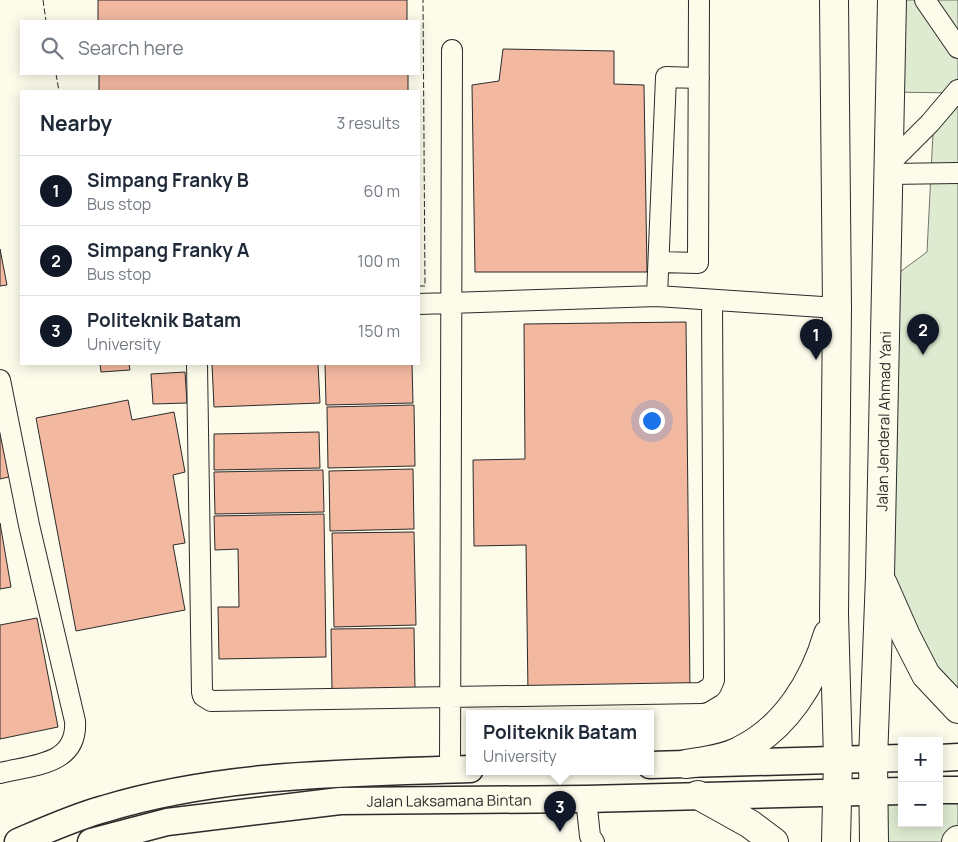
<!DOCTYPE html>
<html lang="en">
<head>
<meta charset="utf-8">
<style>
	:root { --surface:#fff; --page:#f2f2f3; --text:#1f2937; --muted:#747a83; --line:#e0e1e3; --accent:#111827 }
	body { margin:0; font-family:Manrope,sans-serif; background:var(--page); color:var(--text) }
	.controls { position:absolute; right:15px; bottom:15px; display:grid; overflow:hidden; border-radius:0px; box-shadow:0 2px 12px #0003 }
	.controls button { width:45px; height:45px; display:grid; place-items:center; padding:0; border:0; border-bottom:1px solid var(--line); background:var(--surface); color:var(--text); font:25px sans-serif }
	.you { position:absolute; left:651px; top:420px; width:18px; height:18px; margin:-12px; border:4px solid #fff; border-radius:50%; background:#1a73e8; box-shadow:0 0 0 8px #1a73e833 }
	.badge { display:grid; place-items:center; width:32px; height:32px; border-radius:50%; background:var(--accent); color:#fff; font-size:16px; font-weight:700 }
	.pin { position:absolute; translate:-50% -41px; filter:drop-shadow(0 1px 2px #0008) }
	.pin::after { content:''; position:absolute; top:26px; width:18px; height:15px; background:inherit; clip-path:polygon(0 0,100% 0,50% 100%) }
	.popup { position:absolute; left:466px; top:710px; width:188px; height:65px; box-sizing:border-box; display:grid; place-content:center; border-radius:0px; background:var(--surface); filter:drop-shadow(0 1px 4px #0005); font-size:16px; white-space:nowrap; color:var(--muted) }
	.popup b { font-size:19px; color:var(--text) }
	.popup::after { content:''; position:absolute; left:50%; top:100%; margin-left:-10px; border:10px solid transparent; border-top-color:var(--surface) }
	.list { margin:0; padding:0; list-style:none }
	h2 { display:flex; justify-content:space-between; align-items:center; height:65px; margin:0; padding:0 20px; font-size:21px }
	h2 small { font-size:16px; font-weight:400; color:var(--muted) }
	.list li { display:grid; grid-template-columns:32px 1fr auto; gap:15px; align-items:center; box-sizing:border-box; height:70px; padding:0 20px; border-top:1px solid var(--line) }
	.list b { display:block; font-size:19px; white-space:nowrap }
	.list p { margin:0; font-size:16px; white-space:nowrap; color:var(--muted) }
	.list em { font-size:16px; font-style:normal; color:var(--muted) }
	.icon { flex:none; width:28px; height:28px; fill:none; stroke:currentColor; stroke-width:2; stroke-linecap:round; stroke-linejoin:round }
	.map { position:relative; flex:none; width:958px; height:842px; overflow:hidden }
	.search { position:absolute; background:var(--surface); box-shadow:0 2px 12px #0003; left:20px; top:20px; width:400px; height:55px; display:flex; align-items:center; gap:12px; box-sizing:border-box; padding:0 18px; border-radius:0px; color:var(--muted); font-size:19px }
	.panel { position:absolute; background:var(--surface); box-shadow:0 2px 12px #0003; left:20px; top:90px; width:400px; height:275px; border-radius:0px }
	.map>svg:first-child { display:block }
	.green { fill:#deebd1; stroke:#74746e }
	.building { fill:#f2b8a0; stroke:#2b2b2b }
	.lines { fill:none; stroke-linecap:round; stroke-linejoin:round }
	.minor-casing { stroke:#2b2b2b; stroke-width:22 }
	.major-casing { stroke:#2b2b2b; stroke-width:29 }
	.highway-casing { stroke:#2b2b2b; stroke-width:30 }
	.minor { stroke:#fdfbea; stroke-width:20 }
	.major { stroke:#fdfbea; stroke-width:26 }
	.highway { stroke:#fdfbea; stroke-width:28 }
	.fence { stroke:#2b2b2b; stroke-width:1; stroke-dasharray:6 2.5; stroke-linecap:butt }
	.labels { text-anchor:middle; dominant-baseline:central; stroke-width:4; stroke-linejoin:round; paint-order:stroke }
	.street-label { font-size:15px; fill:#2b2b2b; stroke:#fdfbea }
</style>
</head>
<body>
<div class="map">
<svg width="958" height="842" viewBox="0 0 958 842">
	<rect width="100%" height="100%" fill="#fdfbea"/>
	<path class="green" d="M 888,0 L 958,0 L 958,93 L 888,92 Z
		M 958,98 L 958,702 L 892,625 L 877,289 L 927,252 L 933,133 Z
		M 939,790 L 958,790 L 958,842 L 874,842 L 873,792 L 902,791 L 902,823 L 939,823 Z"/>
	<path class="building" d="M 98,0 L 407,0 L 407,21 L 98,21 Z
		M 503,49 L 614,51 L 614,84 L 644,85 L 647,272 L 475,272 L 472,85 L 499,81 Z
		M 99,74 L 408,74 L 408,91 L 99,91 Z
		M 0,249 L 7,285 L 0,286 Z
		M 686,322 L 690,690 L 528,693 L 526,545 L 474,546 L 473,460 L 525,459 L 524,324 Z
		M 100,364 L 129,364 L 130,370 L 101,372 Z
		M 212,364 L 318,364 L 320,403 L 214,407 Z
		M 325,364 L 412,364 L 413,403 L 326,405 Z
		M 185,372 L 187,403 L 153,404 L 151,374 Z
		M 128,400 L 132,420 L 174,412 L 185,472 L 173,475 L 185,543 L 173,545 L 185,610 L 76,631 L 36,418 Z
		M 414,405 L 415,466 L 328,468 L 327,407 Z
		M 0,409 L 13,476 L 0,479 Z
		M 319,432 L 320,468 L 214,470 L 214,434 Z
		M 413,469 L 414,529 L 330,531 L 329,471 Z
		M 323,470 L 324,512 L 215,514 L 214,472 Z
		M 324,514 L 326,657 L 219,659 L 218,607 L 239,607 L 238,549 L 215,550 L 214,516 Z
		M 0,523 L 11,587 L 0,589 Z
		M 414,532 L 416,625 L 334,627 L 332,533 Z
		M 37,618 L 58,727 L 0,739 L 0,625 Z
		M 414,628 L 415,690 L 332,691 L 331,629 Z"/>
	<g class="lines">
		<g class="minor-casing">
			<path id="minor" d="M 925,0 L 958,48
				M 889,164 L 930,123 L 958,90
				M 889,174 L 958,173
				M 659,262 L 698,263 L 699,0
				M 657,296 L 666,77 L 699,78
				M 419,304 L 657,296 L 837,308
				M 197,364 L 202,692 L 203,696 L 211,701 L 701,693 L 711,687 L 714,680 L 712,300
				M 0,380 L 29,525 L 75,721 C 78,765 33,765 0,773
				M 450,770 L 452,50
				M 586,799 L 590,836 L 594,842"/>
		</g>
		<g class="major-casing">
			<g id="major">
				<path d="M 939,758 L 958,757"/>
				<path d="M 650,765 L 902,758"/>
				<path d="M 939,790 L 958,790"/>
				<path d="M 18,842 C 46,830 75,817 104,809 C 222,773 348,773 470,769"/>
				<path id="s1" d="M 91,842 L 167,822 L 340,801 L 586,799 L 902,791"/>
			</g>
		</g>
		<g class="highway-casing">
			<g id="highway">
				<path d="M 834,0 L 837,308 L 834,614 L 838,759 L 836,842"/>
				<path d="M 883,584 L 906,636 L 926,675 L 958,709"/>
				<path d="M 686,764 C 703,761 724,759 739,751 C 785,729 814,682 828,634"/>
				<path d="M 698,795 L 750,824 L 774,842"/>
				<path id="s2" d="M 874,842 L 873,759 L 880,576 L 892,0"/>
				<path d="M 956,842 L 958,840"/>
			</g>
		</g>
		<use href="#minor" class="minor"/>
		<use href="#major" class="major"/>
		<use href="#highway" class="highway"/>
		<path class="fence" d="M 43,0 L 46,21
			M 56,74 L 59,91
			M 419,286 L 425,286 L 423,0"/>
	</g>
	<g class="labels">
		<g class="street-label">
			<text stroke="none"><textPath href="#s2" startOffset="421">Jalan Jenderal Ahmad Yani</textPath></text>
			<text stroke="none"><textPath href="#s1" startOffset="362">Jalan Laksamana Bintan</textPath></text>
		</g>
	</g>
</svg>
<div class="controls">
<button>+</button>
<button>−</button>
</div>
<div class="you"></div>
<div class="pin badge" style="left:816px;top:360px">1</div>
<div class="pin badge" style="left:923px;top:355px">2</div>
<div class="pin badge" style="left:560px;top:832px">3</div>
<div class="popup"><b>Politeknik Batam</b>University</div>
<div class="search"><svg class="icon" aria-label="search" viewBox="0 0 24 24"><circle cx="10" cy="10" r="6"/><path d="M15 15l6 6"/></svg>Search here</div>
<section class="panel">
<h2>Nearby<small>3 results</small></h2>
<ul class="list">
<li><span class="badge">1</span><div><b>Simpang Franky B</b><p>Bus stop</p></div><em>60 m</em></li>
<li><span class="badge">2</span><div><b>Simpang Franky A</b><p>Bus stop</p></div><em>100 m</em></li>
<li><span class="badge">3</span><div><b>Politeknik Batam</b><p>University</p></div><em>150 m</em></li>
</ul>
</section>
</div>
</body>
</html>
